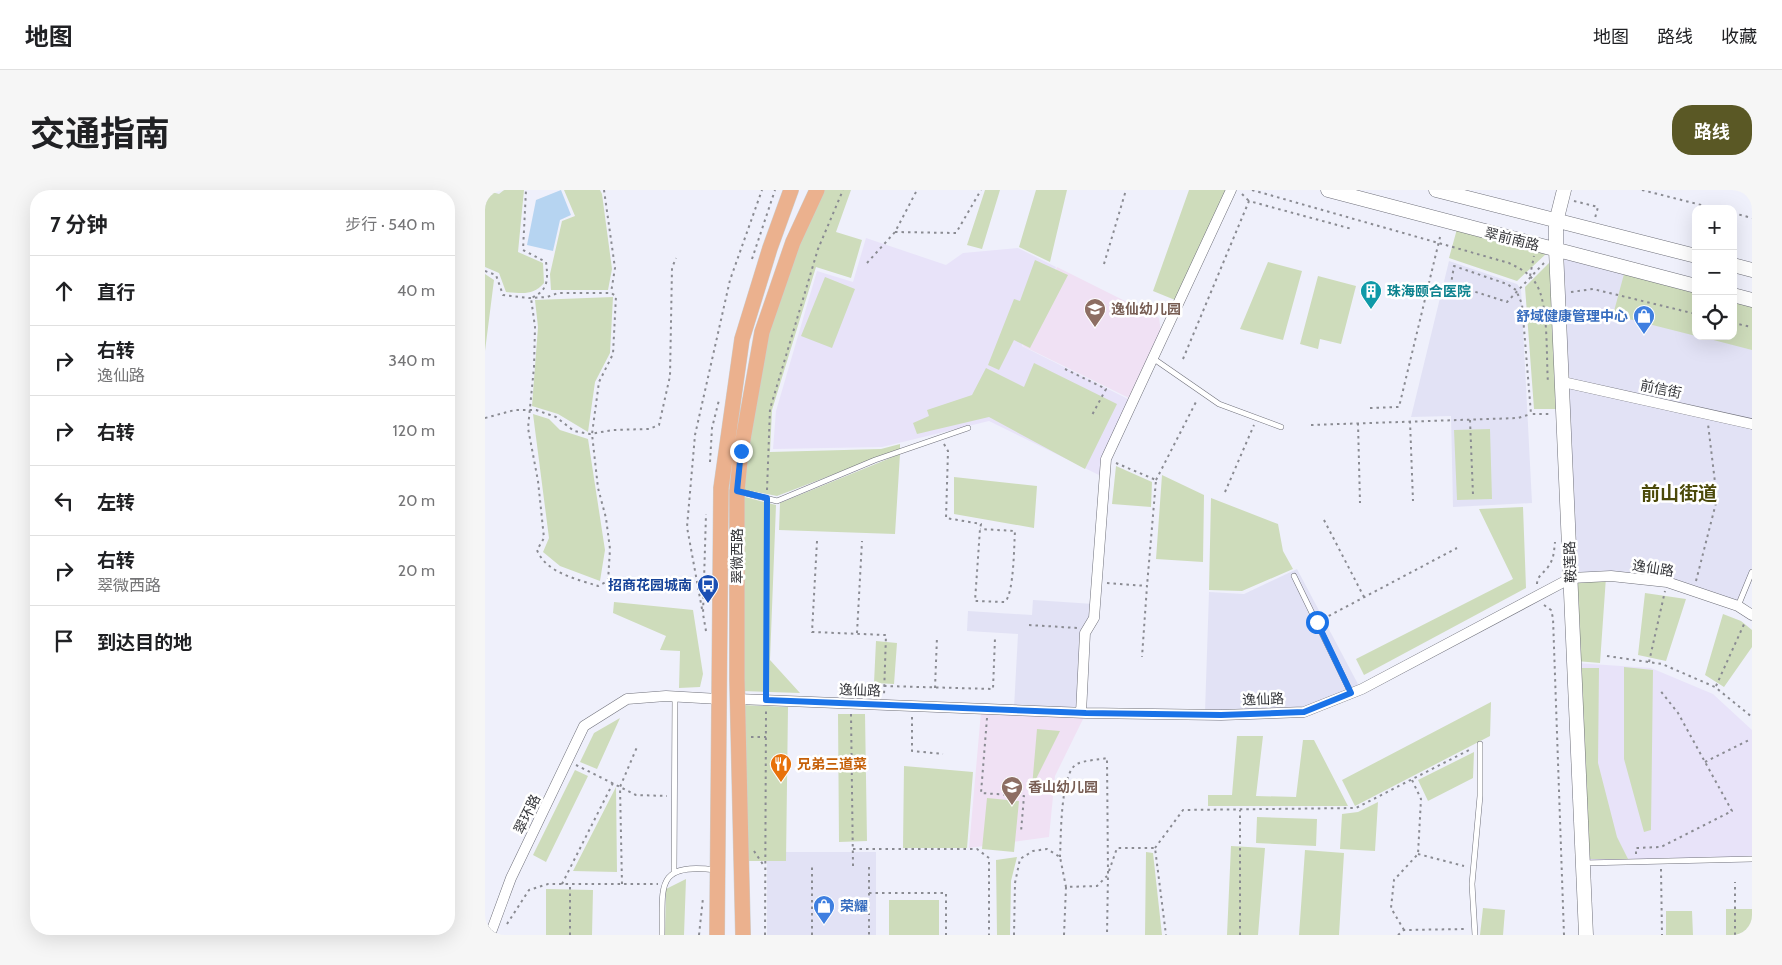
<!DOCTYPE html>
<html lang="zh">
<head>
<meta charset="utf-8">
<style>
	:root { --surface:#fff; --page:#f6f6f6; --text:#202124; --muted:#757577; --line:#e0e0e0; --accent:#5a5825 }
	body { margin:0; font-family:Cabin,"Noto Sans SC",sans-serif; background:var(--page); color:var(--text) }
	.controls { position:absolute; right:15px; top:15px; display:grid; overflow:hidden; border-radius:10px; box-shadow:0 5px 20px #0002 }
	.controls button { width:45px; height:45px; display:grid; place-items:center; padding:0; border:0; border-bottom:1px solid var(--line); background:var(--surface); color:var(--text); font:25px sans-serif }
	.stop { position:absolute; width:15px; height:15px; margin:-11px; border:4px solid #1a73e8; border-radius:50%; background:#fff }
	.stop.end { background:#1a73e8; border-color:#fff; box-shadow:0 1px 5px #0008 }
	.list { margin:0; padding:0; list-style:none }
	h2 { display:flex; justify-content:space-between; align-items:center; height:65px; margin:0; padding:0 20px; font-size:21px }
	h2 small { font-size:16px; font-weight:400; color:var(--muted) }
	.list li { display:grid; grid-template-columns:32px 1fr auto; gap:15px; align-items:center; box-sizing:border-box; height:70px; padding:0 20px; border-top:1px solid var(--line) }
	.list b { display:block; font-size:19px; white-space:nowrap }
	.list p { margin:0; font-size:16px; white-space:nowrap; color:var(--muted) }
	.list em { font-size:16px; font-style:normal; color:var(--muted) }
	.icon { flex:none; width:28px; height:28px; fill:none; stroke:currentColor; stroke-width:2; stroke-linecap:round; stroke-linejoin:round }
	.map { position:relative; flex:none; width:1267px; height:745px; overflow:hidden; border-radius:20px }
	header { display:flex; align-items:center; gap:30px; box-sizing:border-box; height:70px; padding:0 25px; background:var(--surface); border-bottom:1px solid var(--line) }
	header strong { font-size:24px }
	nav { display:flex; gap:28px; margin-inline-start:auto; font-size:18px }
	.intro { display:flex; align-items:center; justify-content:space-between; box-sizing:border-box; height:120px; padding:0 30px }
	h1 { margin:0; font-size:35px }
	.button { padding:12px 22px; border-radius:20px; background:var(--accent); color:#fff; font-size:18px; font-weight:700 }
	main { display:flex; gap:30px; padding:0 30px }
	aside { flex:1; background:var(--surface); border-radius:20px; box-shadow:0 5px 20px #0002 }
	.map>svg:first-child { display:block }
	.built { fill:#e2e2f5 }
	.industrial { fill:#e8e3f9 }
	.education { fill:#f0e1f4 }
	.green { fill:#cedcbb }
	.water { fill:#b6d4f1 }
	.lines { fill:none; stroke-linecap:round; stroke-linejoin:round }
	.lane-casing { stroke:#6f707a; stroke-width:6 }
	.street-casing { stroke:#6f707a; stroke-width:11 }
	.secondary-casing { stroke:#6f707a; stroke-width:15 }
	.primary-casing { stroke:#cecfcf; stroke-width:16 }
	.path { stroke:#8a8b92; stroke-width:2; stroke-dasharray:2.5 4; stroke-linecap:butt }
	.lane { stroke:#fff; stroke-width:5 }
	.street { stroke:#fff; stroke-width:10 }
	.secondary { stroke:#fff; stroke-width:14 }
	.primary { stroke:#ebb18e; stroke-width:15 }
	.route { stroke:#1a73e8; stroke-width:6 }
	.labels { text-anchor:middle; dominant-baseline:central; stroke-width:5; stroke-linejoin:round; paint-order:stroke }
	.street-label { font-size:14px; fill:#343539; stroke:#fff }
	.culture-label { font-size:14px; font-weight:bold; fill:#0d838f; stroke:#fff; text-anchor:start }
	.education-label { font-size:14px; font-weight:bold; fill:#785e54; stroke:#fff; text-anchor:start }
	.shop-label { font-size:14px; font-weight:bold; fill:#366cbe; stroke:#fff; text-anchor:end }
	.transit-label { font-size:14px; font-weight:bold; fill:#164399; stroke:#fff; text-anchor:end }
	.food-label { font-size:14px; font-weight:bold; fill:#c56008; stroke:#fff; text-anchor:start }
	.district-label { font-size:19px; font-weight:bold; fill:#4b4909; stroke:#fff }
</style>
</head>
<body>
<header>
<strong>地图</strong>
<nav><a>地图</a><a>路线</a><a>收藏</a></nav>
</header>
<div class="intro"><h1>交通指南</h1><a class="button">路线</a></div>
<main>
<aside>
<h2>7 分钟<small>步行 · 540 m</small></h2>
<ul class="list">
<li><svg class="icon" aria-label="ahead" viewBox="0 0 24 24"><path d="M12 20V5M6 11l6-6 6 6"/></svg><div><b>直行</b></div><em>40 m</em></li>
<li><svg class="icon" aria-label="right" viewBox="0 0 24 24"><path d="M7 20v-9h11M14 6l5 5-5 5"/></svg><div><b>右转</b><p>逸仙路</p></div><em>340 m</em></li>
<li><svg class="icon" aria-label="right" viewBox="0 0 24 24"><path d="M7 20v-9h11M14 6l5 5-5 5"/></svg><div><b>右转</b></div><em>120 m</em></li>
<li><svg class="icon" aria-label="left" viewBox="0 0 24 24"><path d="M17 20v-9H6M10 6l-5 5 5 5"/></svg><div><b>左转</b></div><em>20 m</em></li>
<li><svg class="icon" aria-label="right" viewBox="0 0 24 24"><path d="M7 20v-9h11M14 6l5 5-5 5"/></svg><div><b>右转</b><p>翠微西路</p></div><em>20 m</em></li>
<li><svg class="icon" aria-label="arrive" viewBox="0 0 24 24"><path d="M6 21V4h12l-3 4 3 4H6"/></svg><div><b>到达目的地</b></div></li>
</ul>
</aside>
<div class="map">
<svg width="1267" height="745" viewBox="0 0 1267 745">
	<rect width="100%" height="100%" fill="#eff0fb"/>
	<path class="built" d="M 1072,61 L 1211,98 L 1211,146 L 1248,146 L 1267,111 L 1267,233 L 1079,191 Z
		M 964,71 L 1032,94 L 1036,99 L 1047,313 L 968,317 L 966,226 L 926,227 Z
		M 1079,193 L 1267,235 L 1267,379 L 1253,414 L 1182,391 L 1087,386 Z
		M 812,379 L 874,496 L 818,520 L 720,522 L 724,402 L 759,404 Z
		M 548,410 L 608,414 L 594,519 L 529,518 L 533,444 L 482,441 L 483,421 L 547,425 Z
		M 282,662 L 391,662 L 391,745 L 282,745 Z"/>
	<path class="industrial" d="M 381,48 L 461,75 L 478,63 L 533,58 L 571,77 L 537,156 L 647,211 L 618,287 L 504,231 L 397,257 L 288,259 L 291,221 L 332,81 L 368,92 Z
		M 1091,473 L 1166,478 L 1228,504 L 1267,540 L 1267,669 L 1096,673 Z"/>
	<path class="education" d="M 572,77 L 674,128 L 677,148 L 648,210 L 538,156 Z
		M 496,522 L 600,525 L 570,586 L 564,647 L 484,658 Z"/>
	<path class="green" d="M 0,0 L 14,4 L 19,0 L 39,0 L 33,62 L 58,73 L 59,93 C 48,106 37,103 21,102 L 14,83 L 0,77 Z
		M 79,0 L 115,0 L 117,4 L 127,79 L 123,100 L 66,100 L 65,84 L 77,31 L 90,26 Z
		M 337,0 L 366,0 L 351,42 L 377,50 L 366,88 L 331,77 L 287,220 L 285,262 L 396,259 L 415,254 L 415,259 L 292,306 L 256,299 L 281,144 L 312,54 Z
		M 500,0 L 515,0 L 497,59 L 482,55 Z
		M 551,0 L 582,0 L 565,72 L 534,57 Z
		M 704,0 L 741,0 L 690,110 L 668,101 Z
		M 972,39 L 1062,63 L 1032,91 L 964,68 Z
		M 1068,69 L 1075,219 L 1049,219 L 1040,97 Z
		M 550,70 L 583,85 L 545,158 L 529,150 L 514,180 L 503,175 L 529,109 L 535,111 Z
		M 783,72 L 817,81 L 798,150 L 755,139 Z
		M 0,84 L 9,90 L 0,161 Z
		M 1139,84 L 1211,102 L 1211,146 L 1128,125 Z
		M 833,86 L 871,96 L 856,154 L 835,149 L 833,159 L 815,154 Z
		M 340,87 L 370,99 L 347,158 L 316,146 Z
		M 128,107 L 125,163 L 110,192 L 103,242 L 73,224 L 47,216 L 53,137 L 50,110 Z
		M 1248,111 L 1267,116 L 1267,160 L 1213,146 L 1248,146 Z
		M 549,173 L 632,214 L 600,279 L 504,227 L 432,244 L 428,233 L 444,226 L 442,220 L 487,205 L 501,178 L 539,197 Z
		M 48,224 L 64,229 L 75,240 L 103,249 L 120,360 L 115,391 L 75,376 L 58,362 L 64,348 Z
		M 1005,239 L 1007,309 L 972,310 L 969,240 Z
		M 415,264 L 410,344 L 294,340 L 295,313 Z
		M 631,276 L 667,292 L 666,317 L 627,314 Z
		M 677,285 L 719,305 L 718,372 L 671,369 Z
		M 469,287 L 552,296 L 549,338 L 469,324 Z
		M 256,306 L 291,315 L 285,470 L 315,503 L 257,501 Z
		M 726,308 L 793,334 L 798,361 L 808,379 L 757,401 L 724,400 Z
		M 1038,317 L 1041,398 L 879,485 L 871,469 L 1028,389 L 994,319 Z
		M 1121,387 L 1115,473 L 1091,471 L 1087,389 Z
		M 1160,403 L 1201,409 L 1181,471 L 1153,465 Z
		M 129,412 L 208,420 L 218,484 L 215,497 L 194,498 L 195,461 L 175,460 L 181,446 L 128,423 Z
		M 1238,424 L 1256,431 L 1267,440 L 1267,457 L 1239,497 L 1220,485 Z
		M 391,451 L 412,453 L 409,494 L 389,493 Z
		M 1139,477 L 1168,480 L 1166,640 L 1159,642 L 1139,569 Z
		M 1092,478 L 1114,478 L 1113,573 L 1132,647 L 1143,669 L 1099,669 Z
		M 1006,512 L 1005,546 L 870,616 L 857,590 Z
		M 258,515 L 303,517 L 301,671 L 262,671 Z
		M 353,524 L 380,524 L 382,651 L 354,652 Z
		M 135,528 L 112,579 L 95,572 L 109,543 Z
		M 552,539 L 575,541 L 547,597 Z
		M 752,546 L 778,546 L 771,606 L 811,607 L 818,550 L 829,550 L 863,616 L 723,616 L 723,605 L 747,605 Z
		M 989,562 L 988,588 L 943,611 L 933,590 Z
		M 419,576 L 488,582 L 482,658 L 418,658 Z
		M 90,580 L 103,586 L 61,672 L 48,665 Z
		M 131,597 L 132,682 L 88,681 Z
		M 502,608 L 534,611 L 529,662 L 497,659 Z
		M 893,612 L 890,661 L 855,659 L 857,624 L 873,622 Z
		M 772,627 L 832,629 L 831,656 L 771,653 Z
		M 746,656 L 780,658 L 773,745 L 742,745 Z
		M 820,660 L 859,663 L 854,745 L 814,745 Z
		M 661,662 L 668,663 L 677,745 L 660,745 Z
		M 532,667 L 526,691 L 525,745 L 512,745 L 511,670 Z
		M 201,689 L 199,745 L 180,745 L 181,699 Z
		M 61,699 L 108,700 L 107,745 L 61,745 Z
		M 404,710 L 454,710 L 454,745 L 404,745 Z
		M 998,718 L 1020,720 L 1018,745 L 995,745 Z
		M 1241,719 L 1267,719 L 1267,745 L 1241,745 Z
		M 1181,721 L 1207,721 L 1208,745 L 1181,745 Z"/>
	<path class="water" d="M 76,0 L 86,25 L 75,30 L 68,61 L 42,55 L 51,10 Z"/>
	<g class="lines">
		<g class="lane-casing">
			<path id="lane" d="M 669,169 L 734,214 L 796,237
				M 253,301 L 292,311 L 390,270 L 483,238
				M 809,386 L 866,503
				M 1253,416 L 1267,382
				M 1099,673 L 1267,669
				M 189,683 L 190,506
				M 177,745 C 178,697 169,672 231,680
				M 990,745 L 987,694 L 995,606 L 995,554"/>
		</g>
		<g class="street-casing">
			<path id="street" d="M 1078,192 L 1267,234
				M 252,509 L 601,523 L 736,525 L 819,522 L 877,499 L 1086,388 L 1126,386 L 1182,392 L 1253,416 L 1267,425
				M 596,523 L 600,443 L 609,428 L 621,269 L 746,0
				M 5,745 L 26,688 L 99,536 L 142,509 L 181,506 L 234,509"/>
		</g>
		<g class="secondary-casing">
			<path id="secondary" d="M 843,0 L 1211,96
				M 951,0 L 1211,66
				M 1079,0 L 1071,32 L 1071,60 L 1101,745
				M 1248,75 L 1267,80
				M 1248,105 L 1267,110"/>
		</g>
		<g class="primary-casing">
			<path id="primary" d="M 232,745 L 236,298 L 257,149 L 285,58 L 306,0
				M 258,745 L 252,489 L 252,301 L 256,261 L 277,142 L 308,52 L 332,0"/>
		</g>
		<path class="path" d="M 119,0 L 130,78 L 126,103
			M 767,0 L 1024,73 C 1034,78 1045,83 1051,94 C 1064,113 1061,168 1063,193
			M 1157,0 L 1232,19
			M 757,4 L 764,11
			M 1089,11 L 1113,17 L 1110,28
			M 1248,23 L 1267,28
			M 410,42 L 471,43 L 496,0
			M 267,69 L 290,0
			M 382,73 L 410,42 L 432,0
			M 1059,73 L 1022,112 L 966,94 L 969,76 L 1022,94 L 1031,100 L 1037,114 L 1046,224 L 1065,224
			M 619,74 L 641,0
			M 0,81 L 11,85 L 18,105 L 44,108 L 46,108 L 62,107 L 73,103 L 126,103 L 131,106 L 128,164 L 114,192 L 107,244 L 113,298 L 121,328 L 125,359 L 123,391 L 113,396 C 92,389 61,383 52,360 L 59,348 L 53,291 L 43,238 L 49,177 L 50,137 L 46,108 C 64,101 63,88 61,72 L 38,60 L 41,0
			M 1045,86 L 1049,66
			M 1086,102 L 1108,99 L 1211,124
			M 1248,133 L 1267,137
			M 698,169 L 764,11 L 867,39
			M 580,179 L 621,199 L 606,227
			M 885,218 L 914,217 L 956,43
			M 0,228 L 30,220 L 51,220 L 71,227 L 89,241 L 105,244 L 128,240 L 164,239 L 174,235 L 185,186 L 187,78 L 191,68
			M 985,230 L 988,305
			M 925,231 L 928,311
			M 873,233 L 875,313
			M 826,235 L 1033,228 L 1046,224
			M 459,254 L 463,261 L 461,328 L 496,334 L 495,339 L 490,411 L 520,412 C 529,403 529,355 530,341 L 495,339
			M 225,272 L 227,238 L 234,210
			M 631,273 L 671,290 L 662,396
			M 671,290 L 712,210
			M 282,300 L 285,219 L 333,59 L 358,0
			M 740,302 L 769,235
			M 839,330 L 879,407
			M 332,351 L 327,442 L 401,445 L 399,505
			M 1211,391 L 1232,309 L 1223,234
			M 622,393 L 662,396 L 657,467
			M 1052,394 C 1052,386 1059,383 1063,377 C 1069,369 1069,361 1070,352
			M 1059,415 L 1066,420 L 1068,428 L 1079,745
			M 217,419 L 202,337 L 210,245 L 245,90 L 277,0
			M 838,429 L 972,358
			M 544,435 L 592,438
			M 221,441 L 218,424 L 221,324
			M 372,443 L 377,351
			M 1122,466 L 1177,474 L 1230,497 L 1267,527
			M 1164,472 L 1180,401
			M 399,496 L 508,499 L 510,448
			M 1231,496 L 1260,432
			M 450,498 L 452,447
			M 281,500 L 281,317
			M 366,524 L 368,676
			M 427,527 L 427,561 L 458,564
			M 502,528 L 496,603 L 539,606 L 536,642
			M 266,547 L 281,547
			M 1220,572 L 1266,549
			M 91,575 L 151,605 L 182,606
			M 670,658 L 698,620 L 871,618 L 986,559
			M 368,659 L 492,659 L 504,668 L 504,745
			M 269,661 L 279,676
			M 933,664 L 979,676
			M 1151,664 L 1151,658 L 1176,657 L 1247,621 L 1193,523 L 1174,499
			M 575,667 C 576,649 575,582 592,574 C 600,570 613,570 622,568 L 623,684 L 622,745
			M 384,677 L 384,745
			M 1176,679 L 1177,745
			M 624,681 L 632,658 L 670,658 L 681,745
			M 77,694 L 128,593
			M 137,694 L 135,597 L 152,557
			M 384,703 L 461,703 L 461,745
			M 22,734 L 44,700 L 63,694 L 173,694
			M 919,740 L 906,718 L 909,690 L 933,664 L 936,609 L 927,590
			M 85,745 L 85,694
			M 214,745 L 218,708
			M 280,745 L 281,520
			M 327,745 L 327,676
			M 529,745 L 530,693 L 535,669 L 548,661 L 562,659 L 575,667 L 581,697
			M 579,745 L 581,697 L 612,696 L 622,686
			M 755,745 L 755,620
			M 913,745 L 919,740 L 981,739
			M 1250,745 L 1250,692"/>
		<use href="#lane" class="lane"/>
		<use href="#street" class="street"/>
		<use href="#secondary" class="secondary"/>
		<use href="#primary" class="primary"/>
	</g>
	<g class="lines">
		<path class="route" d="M 256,261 L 252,301 L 282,308 L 281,510 L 601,523 L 736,525 L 819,522 L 866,503 L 832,432"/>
	</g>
	<defs>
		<g id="building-pin" transform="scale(1.125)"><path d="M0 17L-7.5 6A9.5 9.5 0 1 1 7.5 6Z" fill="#0f9aa8" stroke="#fff"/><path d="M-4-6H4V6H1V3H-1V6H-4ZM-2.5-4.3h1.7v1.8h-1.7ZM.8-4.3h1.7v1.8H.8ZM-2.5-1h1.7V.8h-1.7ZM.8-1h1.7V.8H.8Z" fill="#fff"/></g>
		<g id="school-pin" transform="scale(1.125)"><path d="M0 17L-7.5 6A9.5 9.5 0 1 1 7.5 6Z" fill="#8d6e63" stroke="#fff"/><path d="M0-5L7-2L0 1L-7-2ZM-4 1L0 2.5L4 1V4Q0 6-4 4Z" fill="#fff"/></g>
		<g id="shop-pin" transform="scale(1.125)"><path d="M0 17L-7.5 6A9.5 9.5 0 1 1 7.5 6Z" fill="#3f7fe0" stroke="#fff"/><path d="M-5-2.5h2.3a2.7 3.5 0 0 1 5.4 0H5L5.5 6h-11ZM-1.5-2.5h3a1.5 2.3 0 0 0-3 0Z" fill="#fff"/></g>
		<g id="bus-pin" transform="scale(1.125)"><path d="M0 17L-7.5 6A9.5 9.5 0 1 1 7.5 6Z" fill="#1a4fb4" stroke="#fff"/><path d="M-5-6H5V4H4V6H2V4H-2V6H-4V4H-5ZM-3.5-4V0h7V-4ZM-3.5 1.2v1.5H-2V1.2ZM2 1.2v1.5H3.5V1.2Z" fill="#fff"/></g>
		<g id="restaurant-pin" transform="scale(1.125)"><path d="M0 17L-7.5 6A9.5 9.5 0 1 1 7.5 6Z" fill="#e8710a" stroke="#fff"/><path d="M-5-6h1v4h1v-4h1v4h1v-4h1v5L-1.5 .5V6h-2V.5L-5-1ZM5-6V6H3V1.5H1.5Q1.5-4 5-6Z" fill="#fff"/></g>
	</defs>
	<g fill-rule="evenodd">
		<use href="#building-pin" x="886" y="101"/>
		<use href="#school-pin" x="610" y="119"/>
		<use href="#shop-pin" x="1159" y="126"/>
		<use href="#bus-pin" x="223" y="395"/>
		<use href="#restaurant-pin" x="296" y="574"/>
		<use href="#school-pin" x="527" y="597"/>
		<use href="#shop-pin" x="339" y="716"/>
	</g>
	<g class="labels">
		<g class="street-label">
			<text transform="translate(1027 49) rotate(14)">翠前南路</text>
			<text transform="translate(1176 199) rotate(12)">前信街</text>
			<text transform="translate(252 366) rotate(-90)">翠微西路</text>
			<text transform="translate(1085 372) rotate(-92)">鞍莲路</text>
			<text transform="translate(1168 378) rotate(9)">逸仙路</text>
			<text transform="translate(375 500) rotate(2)">逸仙路</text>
			<text transform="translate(778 509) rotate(-2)">逸仙路</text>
			<text transform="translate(42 624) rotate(-64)">翠环路</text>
		</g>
		<g class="culture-label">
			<text x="902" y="101">珠海颐合医院</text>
		</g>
		<g class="education-label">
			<text x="626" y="119">逸仙幼儿园</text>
			<text x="543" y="597">香山幼儿园</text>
		</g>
		<g class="shop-label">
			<text x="1143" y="126">舒域健康管理中心</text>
			<text x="355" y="716" text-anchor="start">荣耀</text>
		</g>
		<g class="transit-label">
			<text x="207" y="395">招商花园城南</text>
		</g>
		<g class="food-label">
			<text x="312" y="574">兄弟三道菜</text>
		</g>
		<g class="district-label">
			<text x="1194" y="303">前山街道</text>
		</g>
	</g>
</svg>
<div class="controls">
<button>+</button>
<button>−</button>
<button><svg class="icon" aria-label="locate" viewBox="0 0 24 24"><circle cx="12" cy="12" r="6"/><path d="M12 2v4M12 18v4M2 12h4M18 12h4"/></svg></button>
</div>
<div class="stop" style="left:832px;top:432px"></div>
<div class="stop end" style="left:256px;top:261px"></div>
</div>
</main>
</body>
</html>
